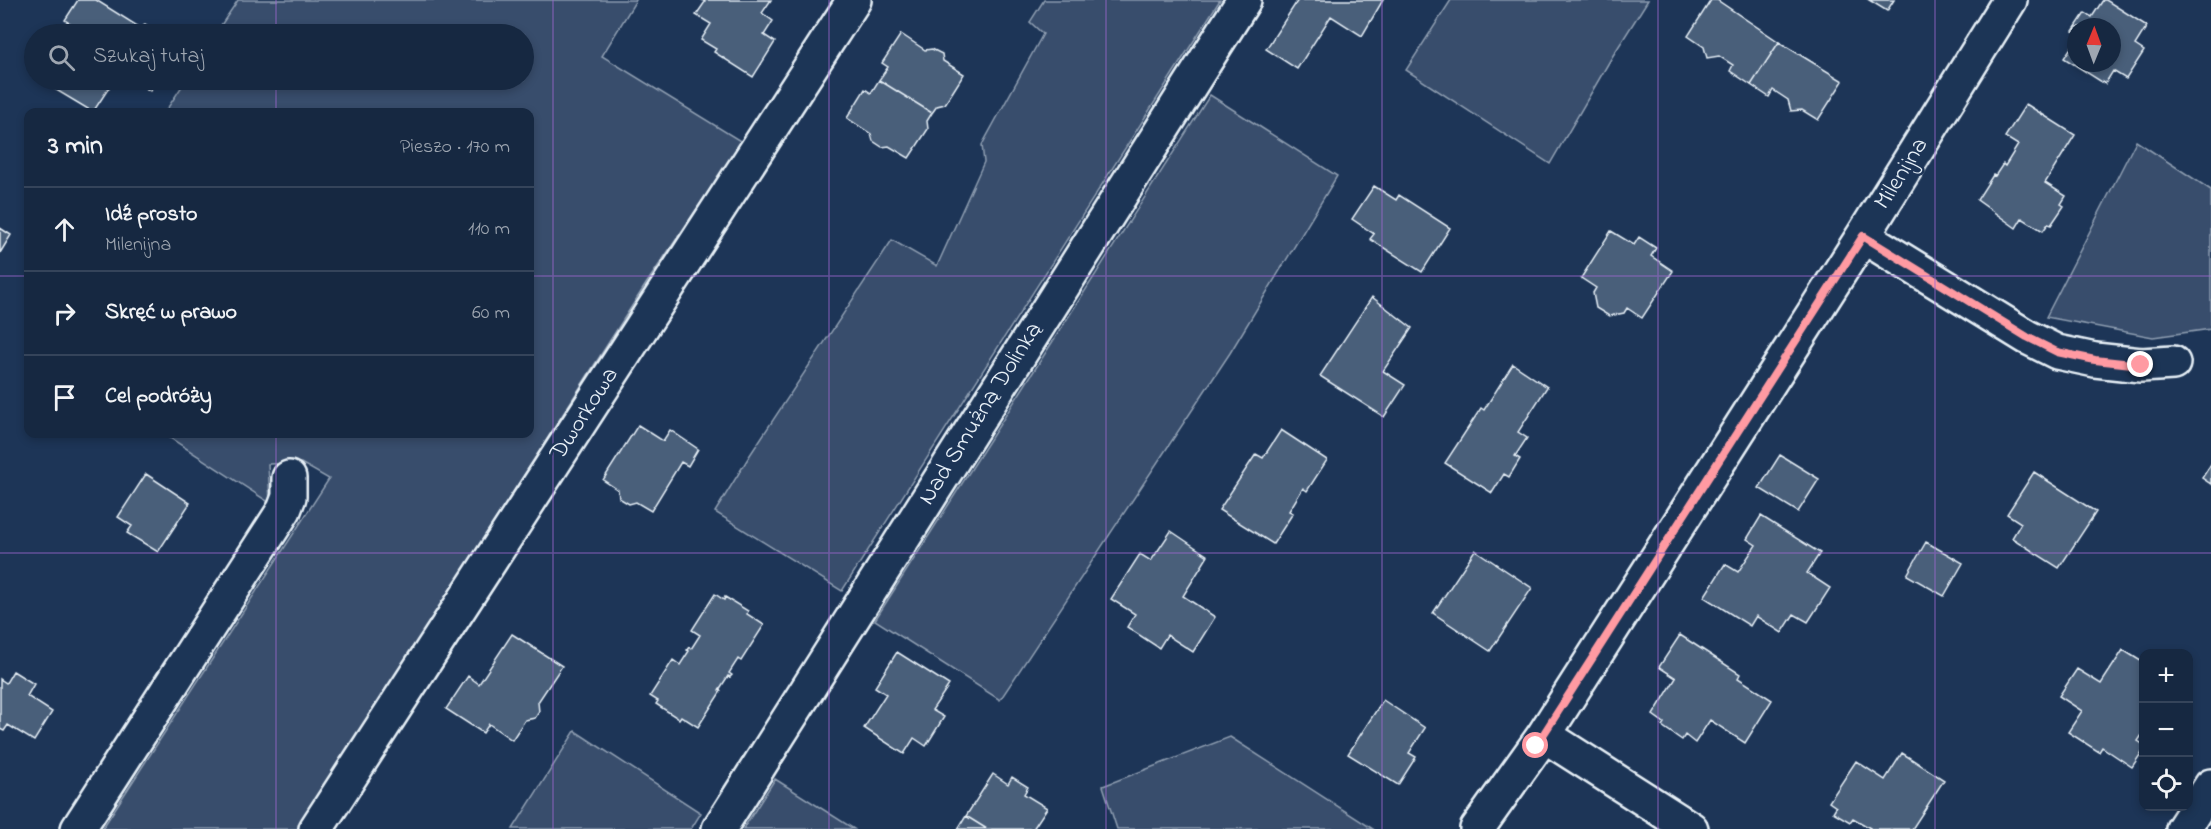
<!DOCTYPE html>
<html lang="pl">
<head>
<meta charset="utf-8">
<style>
	:root { --surface:#162841; --page:#23344c; --text:#f1f3f6; --muted:#9ea6b1; --line:#35445a }
	body { margin:0; font-family:"Indie Flower",sans-serif; background:var(--page); color:var(--text) }
	.controls { position:absolute; right:18px; bottom:18px; display:grid; overflow:hidden; border-radius:12px; box-shadow:0 3px 9px #0003 }
	.controls button { width:54px; height:54px; display:grid; place-items:center; padding:0; border:0; border-bottom:2px solid var(--line); background:var(--surface); color:var(--text); font:30px sans-serif }
	.compass { position:absolute; left:2067px; top:18px; width:54px; height:54px; border-radius:50%; background:var(--surface); box-shadow:0 3px 9px #0003; rotate:1deg }
	.stop { position:absolute; width:18px; height:18px; margin:-14px; border:4px solid #ff9aa2; border-radius:50%; background:#fff }
	.stop.end { background:#ff9aa2; border-color:#fff; box-shadow:0 2px 6px #0008 }
	.list { margin:0; padding:0; list-style:none }
	h2 { display:flex; justify-content:space-between; align-items:center; height:78px; margin:0; padding:0 24px; font-size:26px }
	h2 small { font-size:20px; font-weight:400; color:var(--muted) }
	.list li { display:grid; grid-template-columns:39px 1fr auto; gap:18px; align-items:center; box-sizing:border-box; height:84px; padding:0 24px; border-top:2px solid var(--line) }
	.list b { display:block; font-size:22px; white-space:nowrap }
	.list p { margin:0; font-size:20px; white-space:nowrap; color:var(--muted) }
	.list em { font-size:20px; font-style:normal; color:var(--muted) }
	.icon { flex:none; width:33px; height:33px; fill:none; stroke:currentColor; stroke-width:2; stroke-linecap:round; stroke-linejoin:round }
	.map { position:relative; flex:none; width:2211px; height:829px; overflow:hidden }
	.search { position:absolute; background:var(--surface); box-shadow:0 3px 9px #0003; left:24px; top:24px; width:510px; height:66px; display:flex; align-items:center; gap:15px; box-sizing:border-box; padding:0 21px; border-radius:33px; color:var(--muted); font-size:22px }
	.panel { position:absolute; background:var(--surface); box-shadow:0 3px 9px #0003; left:24px; top:108px; width:510px; height:330px; border-radius:12px }
	.map>svg:first-child { display:block }
	.green { fill:#374d6c; stroke:#909fb2; stroke-width:1.5 }
	.building { fill:#495e7a; stroke:#e8f1f8; stroke-width:1.5 }
	.lines { fill:none; stroke-linecap:round; stroke-linejoin:round }
	.minor-casing { stroke:#e8f1f8; stroke-width:38 }
	.minor { stroke:#1d3557; stroke-width:33 }
	.route { stroke:#ff9aa2; stroke-width:8 }
	.grid { fill:none; stroke:#9c67d0; stroke-width:1.5; stroke-opacity:0.55 }
	.labels { text-anchor:middle; dominant-baseline:central; stroke-width:5; stroke-linejoin:round; paint-order:stroke }
	.street-label { font-size:24px; fill:#e8f1f8; stroke:#1d3557 }
</style>
</head>
<body>
<div class="map">
<svg width="2211" height="829" viewBox="0 0 2211 829">
	<rect width="100%" height="100%" fill="#1d3557"/>
	<filter id="ink" filterUnits="userSpaceOnUse"><feTurbulence type="fractalNoise" baseFrequency=".0167" numOctaves="2"/><feDisplacementMap in="SourceGraphic" scale="12" xChannelSelector="R" yChannelSelector="G"/><feConvolveMatrix kernelMatrix="1 2 1 2 8 2 1 2 1" color-interpolation-filters="sRGB"/></filter>
	<g filter="url(#ink)">
		<path class="green" d="M 238,0 L 636,0 L 602,56 L 742,142 L 646,284 L 298,829 L 102,829 L 329,479 L 301,463 L 268,464 L 270,503 L 164,434 L 530,434 L 530,112 L 165,112 L 186,80 L 524,80 L 524,34 L 215,34 Z
			M 1044,0 L 1220,0 L 842,591 L 715,512 L 750,455 L 892,240 L 937,266 L 984,162 L 982,145 L 1043,34 L 1030,22 Z
			M 1451,0 L 1648,0 L 1612,57 L 1550,164 L 1406,70 Z
			M 1210,95 L 1337,176 L 1230,353 L 1000,700 L 875,620 Z
			M 2136,141 L 2211,190 L 2211,329 L 2153,337 L 2046,317 Z
			M 575,731 L 701,813 L 691,829 L 513,829 Z
			M 1230,737 L 1373,829 L 1117,829 L 1103,786 Z
			M 775,779 L 854,829 L 743,829 Z"/>
		<path class="building" d="M 78,0 L 96,0 L 142,29 L 145,24 L 159,33 L 86,34 L 65,20 Z
			M 702,0 L 771,0 L 762,13 L 773,21 L 764,35 L 775,42 L 753,77 L 714,52 L 716,49 L 701,40 L 711,24 L 696,15 L 705,2 Z
			M 1298,0 L 1383,0 L 1362,36 L 1331,16 L 1297,69 L 1266,49 Z
			M 1711,0 L 1717,0 L 1779,42 L 1751,85 L 1730,71 L 1733,65 L 1719,56 L 1707,58 L 1704,47 L 1688,36 Z
			M 1869,0 L 1894,0 L 1887,11 Z
			M 2103,0 L 2106,0 L 2147,26 L 2135,45 L 2144,51 L 2126,79 L 2113,71 L 2105,84 L 2064,58 L 2076,40 L 2076,63 L 2112,63 L 2112,27 L 2076,27 L 2076,32 L 2073,31 L 2085,13 L 2092,17 Z
			M 901,34 L 925,50 L 932,49 L 942,54 L 943,61 L 964,74 L 945,104 L 937,106 L 932,113 L 879,80 L 888,67 L 882,63 Z
			M 1779,42 L 1843,81 L 1818,120 L 1802,110 L 1791,111 L 1788,100 L 1773,90 L 1769,97 L 1751,85 Z
			M 59,80 L 114,80 L 93,112 L 53,88 Z
			M 133,80 L 157,80 L 150,91 Z
			M 879,80 L 932,113 L 927,121 L 928,129 L 909,158 L 889,146 L 882,147 L 873,141 L 871,134 L 847,118 L 865,89 L 871,93 Z
			M 2026,104 L 2075,135 L 2045,183 L 2066,196 L 2061,204 L 2064,206 L 2051,225 L 2048,224 L 2043,231 L 2022,218 L 2016,228 L 1977,200 L 1993,175 L 1995,176 L 2003,164 L 2005,166 L 2018,145 L 2005,137 Z
			M 1374,186 L 1396,200 L 1399,195 L 1450,228 L 1422,272 L 1370,239 L 1374,234 L 1352,219 Z
			M 0,228 L 11,235 L 0,253 Z
			M 1611,231 L 1634,245 L 1639,237 L 1656,248 L 1651,256 L 1673,271 L 1642,318 L 1627,308 L 1624,313 L 1609,316 L 1596,308 L 1593,293 L 1596,288 L 1581,278 Z
			M 1372,297 L 1412,328 L 1383,371 L 1405,385 L 1384,417 L 1320,376 Z
			M 1513,364 L 1547,387 L 1518,432 L 1527,438 L 1515,456 L 1520,459 L 1509,477 L 1504,474 L 1492,493 L 1445,463 L 1481,408 L 1484,410 Z
			M 638,425 L 663,441 L 670,430 L 698,449 L 688,466 L 681,462 L 651,511 L 636,502 L 629,504 L 619,498 L 618,490 L 603,480 Z
			M 1281,430 L 1327,460 L 1307,491 L 1303,488 L 1289,511 L 1293,513 L 1273,544 L 1219,510 L 1256,454 L 1263,458 Z
			M 1780,455 L 1819,479 L 1798,512 L 1759,488 Z
			M 2211,464 L 2211,484 L 2202,478 Z
			M 2034,472 L 2096,512 L 2059,568 L 2012,538 L 2021,523 L 2007,514 Z
			M 146,474 L 190,503 L 158,552 L 127,533 L 132,526 L 118,517 Z
			M 1761,516 L 1820,553 L 1807,573 L 1830,588 L 1808,622 L 1794,614 L 1782,633 L 1756,616 L 1750,626 L 1704,597 L 1725,564 L 1738,572 L 1756,545 L 1747,539 Z
			M 1171,531 L 1208,556 L 1183,596 L 1215,617 L 1193,652 L 1167,635 L 1159,648 L 1127,627 L 1135,614 L 1111,599 L 1140,554 L 1151,561 Z
			M 1926,542 L 1963,563 L 1944,596 L 1907,575 Z
			M 1475,550 L 1532,588 L 1490,651 L 1433,613 Z
			M 715,594 L 724,600 L 725,597 L 748,611 L 747,614 L 764,625 L 741,661 L 738,659 L 729,673 L 732,675 L 730,677 L 728,676 L 719,690 L 721,691 L 698,727 L 681,716 L 679,719 L 656,704 L 658,701 L 650,696 L 673,660 L 680,665 L 689,651 L 687,650 L 689,647 L 691,649 L 700,635 L 692,630 Z
			M 512,634 L 562,666 L 538,702 L 539,712 L 535,718 L 525,720 L 512,740 L 489,724 L 483,733 L 446,709 L 468,676 L 479,684 Z
			M 1680,635 L 1740,674 L 1738,678 L 1772,700 L 1745,743 L 1710,720 L 1695,743 L 1685,735 L 1682,740 L 1662,726 L 1664,723 L 1653,715 L 1676,678 L 1659,667 Z
			M 2123,650 L 2144,663 L 2144,732 L 2138,741 L 2144,745 L 2144,749 L 2132,767 L 2102,747 L 2099,752 L 2068,732 L 2082,711 L 2059,696 L 2077,669 L 2101,684 Z
			M 897,652 L 949,685 L 932,710 L 944,717 L 926,746 L 914,738 L 904,754 L 864,728 L 886,694 L 875,687 Z
			M 13,671 L 34,684 L 27,696 L 52,712 L 34,741 L 8,725 L 4,731 L 0,729 L 0,679 L 6,683 Z
			M 1383,700 L 1425,728 L 1409,753 L 1416,757 L 1398,785 L 1348,754 Z
			M 1902,753 L 1944,780 L 1912,829 L 1869,829 L 1870,828 L 1853,818 L 1850,822 L 1833,812 L 1836,807 L 1829,802 L 1856,761 L 1885,780 Z
			M 993,774 L 1008,784 L 1012,777 L 1028,787 L 1024,794 L 1047,808 L 1033,829 L 987,829 L 966,816 Z
			M 966,816 L 987,829 L 958,829 Z"/>
		<g class="lines">
			<g class="minor-casing">
				<path id="minor" d="M 1863,236 L 2027,337 L 2057,352 L 2095,360 L 2141,365 L 2173,363
					M 1544,735 L 1691,829
					M 78,829 L 284,510 L 289,497 L 289,478
					M 316,829 L 854,0
					M 719,829 L 1244,0
					M 1477,829 L 1544,735 L 1863,236 L 2010,0
					M 2183,829 L 2211,786"/>
			</g>
			<use href="#minor" class="minor"/>
		</g>
	</g>
	<g class="lines" filter="url(#ink)">
		<path class="route" d="M 1536,746 L 1863,236 L 2027,337 L 2057,352 L 2095,360 L 2141,365"/>
	</g>
	<path class="grid" d="M 276,0 L 276,34M 553,0 L 553,829M 829,0 L 829,829M 1106,0 L 1106,829M 1382,0 L 1382,829M 1658,0 L 1658,829M 1935,0 L 1935,829M 276,80 L 276,112M 0,276 L 28,276M 530,276 L 2211,276M 276,434 L 276,829M 0,553 L 2211,553"/>
	<g class="labels">
		<g class="street-label">
			<text transform="translate(1902 174) rotate(-58)">Milenijna</text>
			<text transform="translate(585 414) rotate(-57)">Dworkowa</text>
			<text transform="translate(981 414) rotate(-58)">Nad Smużną Dolinką</text>
		</g>
	</g>
</svg>
<div class="controls">
<button>+</button>
<button>−</button>
<button><svg class="icon" aria-label="locate" viewBox="0 0 24 24"><circle cx="12" cy="12" r="6"/><path d="M12 2v4M12 18v4M2 12h4M18 12h4"/></svg></button>
</div>
<svg class="compass" viewBox="-18 -18 36 36"><path d="M0-13l5 13h-10z" fill="#e53935"/><path d="M0 13l5-13h-10z" fill="#9ea6b1"/></svg>
<div class="stop" style="left:1536px;top:746px"></div>
<div class="stop end" style="left:2141px;top:365px"></div>
<div class="search"><svg class="icon" aria-label="search" viewBox="0 0 24 24"><circle cx="10" cy="10" r="6"/><path d="M15 15l6 6"/></svg>Szukaj tutaj</div>
<section class="panel">
<h2>3 min<small>Pieszo · 170 m</small></h2>
<ul class="list">
<li><svg class="icon" aria-label="ahead" viewBox="0 0 24 24"><path d="M12 20V5M6 11l6-6 6 6"/></svg><div><b>Idź prosto</b><p>Milenijna</p></div><em>110 m</em></li>
<li><svg class="icon" aria-label="right" viewBox="0 0 24 24"><path d="M7 20v-9h11M14 6l5 5-5 5"/></svg><div><b>Skręć w prawo</b></div><em>60 m</em></li>
<li><svg class="icon" aria-label="arrive" viewBox="0 0 24 24"><path d="M6 21V4h12l-3 4 3 4H6"/></svg><div><b>Cel podróży</b></div></li>
</ul>
</section>
</div>
</body>
</html>
